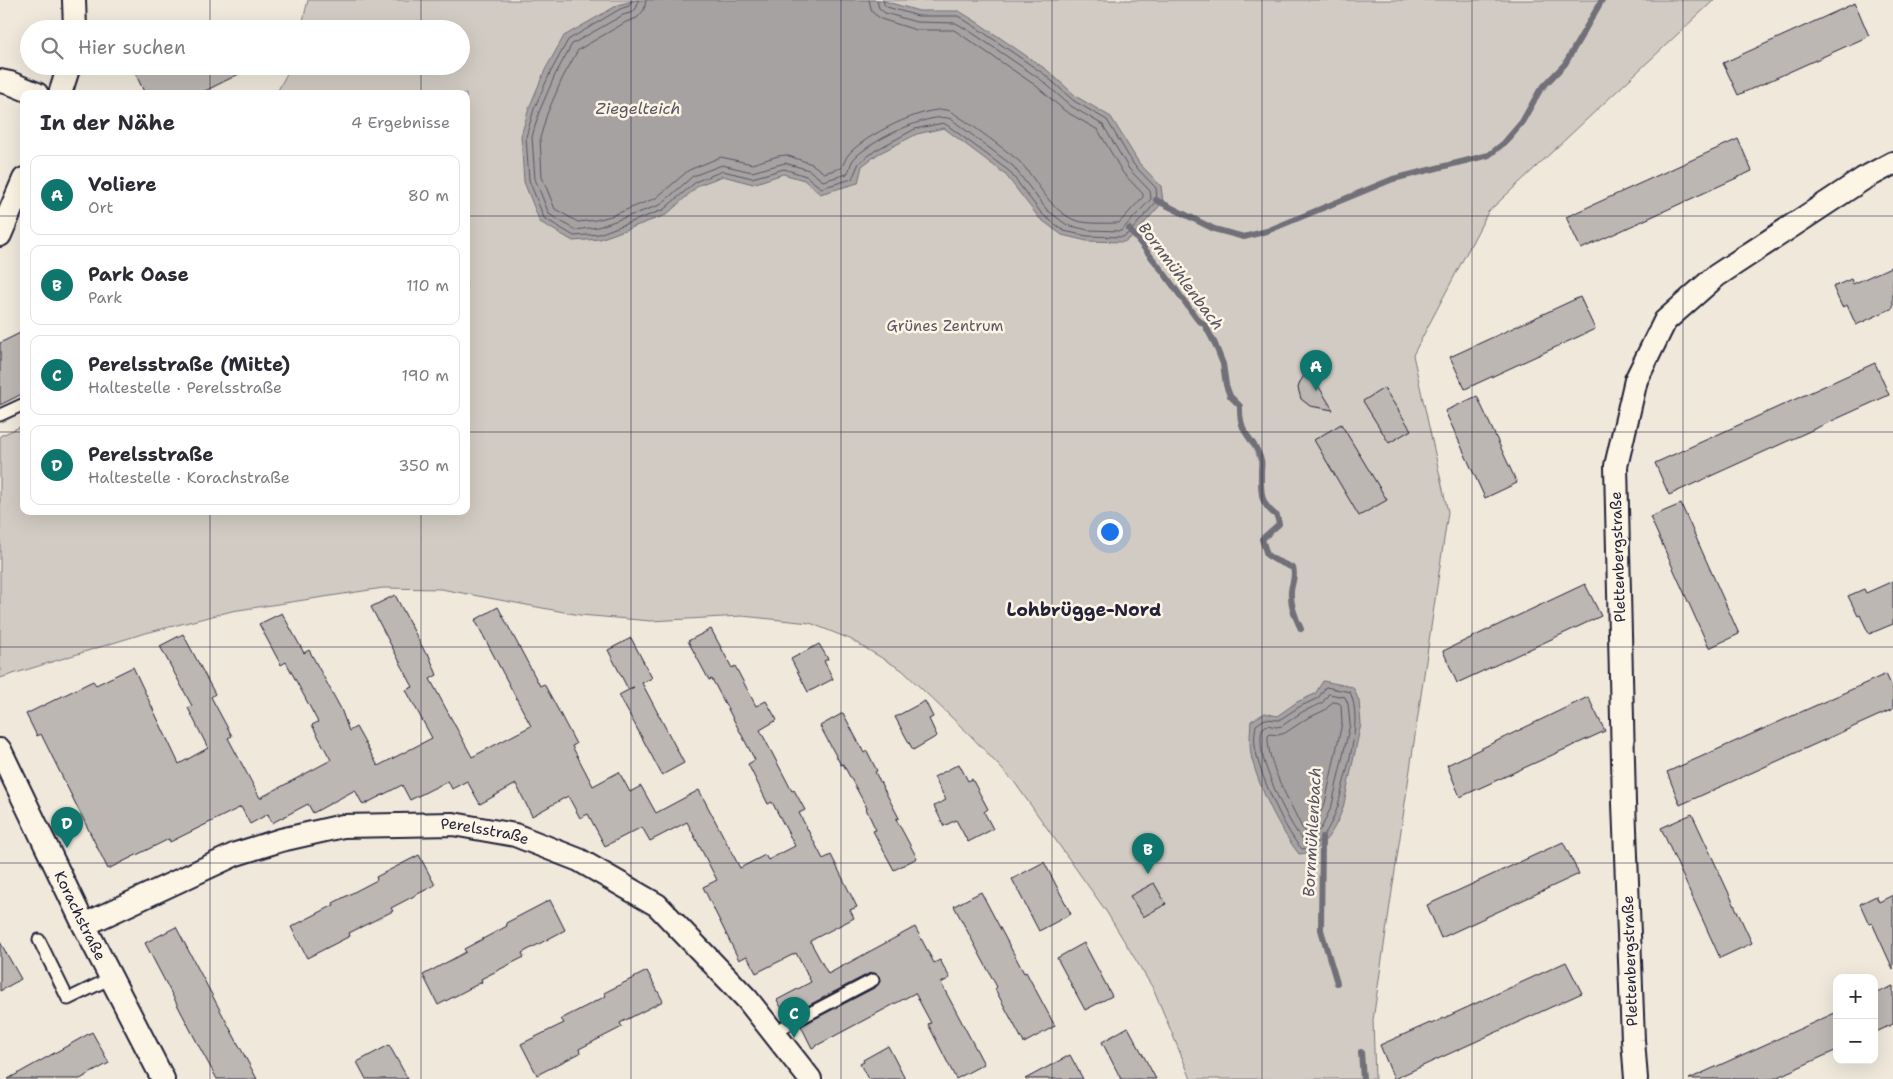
<!DOCTYPE html>
<html lang="de">
<head>
<meta charset="utf-8">
<style>
	:root { --surface:#fff; --page:#f7f7f7; --text:#2b2b33; --muted:#7c7c81; --line:#e1e1e2; --accent:#0f766e }
	body { margin:0; font-family:"Shantell Sans",sans-serif; background:var(--page); color:var(--text) }
	.controls { position:absolute; right:15px; bottom:15px; display:grid; overflow:hidden; border-radius:10px; box-shadow:0 5px 20px #0002 }
	.controls button { width:45px; height:45px; display:grid; place-items:center; padding:0; border:0; border-bottom:1px solid var(--line); background:var(--surface); color:var(--text); font:25px sans-serif }
	.you { position:absolute; left:1109px; top:531px; width:18px; height:18px; margin:-12px; border:4px solid #fff; border-radius:50%; background:#1a73e8; box-shadow:0 0 0 8px #1a73e833 }
	.badge { display:grid; place-items:center; width:32px; height:32px; border-radius:50%; background:var(--accent); color:#fff; font-size:16px; font-weight:700 }
	.pin { position:absolute; translate:-50% -41px; filter:drop-shadow(0 1px 2px #0008) }
	.pin::after { content:''; position:absolute; top:26px; width:18px; height:15px; background:inherit; clip-path:polygon(0 0,100% 0,50% 100%) }
	.list { margin:0; padding:0; list-style:none }
	h2 { display:flex; justify-content:space-between; align-items:center; height:65px; margin:0; padding:0 20px; font-size:21px }
	h2 small { font-size:16px; font-weight:400; color:var(--muted) }
	.list li { display:grid; grid-template-columns:32px 1fr auto; gap:15px; align-items:center; box-sizing:border-box; height:80px; margin:0 10px 10px; padding:0 10px; border:1px solid var(--line); border-radius:10px }
	.list b { display:block; font-size:19px; white-space:nowrap }
	.list p { margin:0; font-size:16px; white-space:nowrap; color:var(--muted) }
	.list em { font-size:16px; font-style:normal; color:var(--muted) }
	.icon { flex:none; width:28px; height:28px; fill:none; stroke:currentColor; stroke-width:2; stroke-linecap:round; stroke-linejoin:round }
	.map { position:relative; flex:none; width:1893px; height:1079px; overflow:hidden }
	.search { position:absolute; background:var(--surface); box-shadow:0 5px 20px #0002; left:20px; top:20px; width:450px; height:55px; display:flex; align-items:center; gap:12px; box-sizing:border-box; padding:0 18px; border-radius:28px; color:var(--muted); font-size:19px }
	.panel { position:absolute; background:var(--surface); box-shadow:0 5px 20px #0002; left:20px; top:90px; width:450px; height:425px; border-radius:10px }
	.map>svg:first-child { display:block }
	.green { fill:#d1cbc3; stroke:#7a767f }
	.water { fill:#a6a2a2; stroke:#716f79 }
	.lines { fill:none; stroke-linecap:round; stroke-linejoin:round }
	.shore { stroke:#575564; stroke-width:1 }
	.stream { stroke:#716f79; stroke-width:6 }
	.building { fill:#bcb7b3; stroke:#22223b }
	.service-casing { stroke:#22223b; stroke-width:15 }
	.minor-casing { stroke:#22223b; stroke-width:26 }
	.service { stroke:#fcf5e5; stroke-width:11 }
	.minor { stroke:#fcf5e5; stroke-width:22 }
	.grid { fill:none; stroke:#22223b; stroke-width:1; stroke-opacity:0.55 }
	.labels { text-anchor:middle; dominant-baseline:central; stroke-width:5; stroke-linejoin:round; paint-order:stroke }
	.park-label { font-size:15px; fill:#575564; stroke:#fcf5e5 }
	.street-label { font-size:15px; fill:#22223b; stroke:#fcf5e5 }
	.water-label { font-size:16px; font-style:italic; fill:#575564; stroke:#fcf5e5 }
	.quarter-label { font-size:18px; font-weight:bold; fill:#22223b; stroke:#fcf5e5 }
</style>
</head>
<body>
<div class="map">
<svg width="1893" height="1079" viewBox="0 0 1893 1079">
	<rect width="100%" height="100%" fill="#efe8db"/>
	<filter id="ink" filterUnits="userSpaceOnUse"><feTurbulence type="fractalNoise" baseFrequency=".02" numOctaves="2"/><feDisplacementMap in="SourceGraphic" scale="10" xChannelSelector="R" yChannelSelector="G"/><feConvolveMatrix kernelMatrix="1 2 1 2 8 2 1 2 1" color-interpolation-filters="sRGB"/></filter>
	<g filter="url(#ink)">
		<path class="green" d="M 308,0 L 1714,0 L 1488,212 L 1413,355 L 1448,512 L 1373,1020 L 1375,1079 L 1191,1079 L 1154,990 L 1106,911 L 1015,783 L 970,735 L 902,670 L 850,639 L 810,623 L 742,616 L 651,621 L 580,615 L 441,589 L 383,588 L 232,611 L 142,634 L 0,678 L 0,436 L 24,425 L 24,511 L 466,511 L 466,94 L 276,94 L 291,66 L 461,66 L 461,29 L 301,29 Z"/>
		<path class="water" d="M 636,0 L 880,0 L 919,11 L 959,11 L 977,22 L 1047,70 L 1077,97 L 1111,117 L 1139,163 L 1161,186 L 1163,202 L 1133,236 L 1124,242 L 1087,241 L 1062,235 L 1039,218 L 1005,174 L 944,128 L 917,134 L 878,154 L 862,166 L 858,183 L 820,194 L 804,180 L 783,174 L 753,184 L 723,176 L 699,185 L 666,215 L 600,239 L 573,241 L 540,222 L 524,182 L 521,136 L 529,108 L 545,70 L 564,36 L 618,5 Z
			M 1323,681 L 1353,687 L 1359,701 L 1361,724 L 1343,808 C 1335,829 1323,853 1299,854 C 1279,829 1261,791 1252,760 C 1249,747 1250,734 1251,721 L 1265,713 L 1277,716 L 1297,702 L 1315,694 Z"/>
		<g class="lines">
			<path class="shore" d="M 632,0 L 629,6 L 620,9 L 568,40 L 550,73 L 534,109 L 526,137 L 529,180 L 544,218 L 574,236 L 599,234 L 663,210 L 697,181 L 723,171 L 752,178 L 784,169 L 806,176 L 821,188 L 852,179 L 859,163 L 876,150 L 915,129 L 943,123 L 947,125 L 1009,171 L 1042,214 L 1064,231 L 1087,236 L 1123,237 L 1130,232 L 1157,201 L 1156,188 L 1134,165 L 1107,120 L 1074,101 L 1044,74 L 974,26 L 958,16 L 918,16 L 887,7 L 884,4 L 883,0
				M 638,0 L 637,7 L 633,12 L 623,15 L 572,44 L 555,75 L 539,112 L 532,137 L 535,179 L 549,214 L 575,230 L 598,227 L 660,205 L 693,176 L 722,165 L 752,172 L 785,163 L 809,170 L 823,181 L 847,174 C 850,170 850,164 853,160 C 866,143 931,110 951,119 L 1013,166 L 1047,210 L 1067,225 L 1088,230 L 1121,231 L 1151,199 L 1150,191 L 1129,169 L 1103,125 L 1071,106 L 1040,79 L 971,32 L 956,23 L 916,22 L 885,13 L 879,8 L 877,0
				M 646,0 L 644,10 L 637,18 L 626,22 L 578,50 L 562,79 L 547,114 L 540,138 L 542,177 L 555,209 L 578,222 L 596,220 L 611,216 L 656,198 L 689,170 L 721,157 L 752,164 L 778,156 L 786,155 L 812,164 L 824,173 L 841,168 C 844,164 845,159 848,155 C 863,136 924,106 947,110 C 954,111 1011,154 1019,161 C 1037,179 1046,205 1070,218 C 1083,225 1103,223 1119,223 L 1143,197 L 1143,194 L 1123,173 L 1098,130 L 1065,111 L 1035,85 L 954,30 L 916,30 L 881,19 L 872,12 L 869,0
				M 1326,687 L 1350,692 C 1364,723 1345,773 1338,806 C 1332,822 1322,848 1302,849 C 1287,835 1261,777 1257,756 C 1254,745 1254,736 1256,725 L 1265,719 L 1279,720 L 1299,707 L 1318,698 Z
				M 1329,694 L 1345,697 L 1348,704 L 1350,724 L 1332,805 L 1322,827 L 1313,837 L 1305,842 C 1290,828 1268,777 1263,757 C 1261,748 1260,738 1262,729 L 1267,725 L 1276,727 L 1282,726 L 1302,712 L 1322,703 Z
				M 1333,702 L 1339,703 L 1341,705 L 1342,723 L 1325,803 L 1316,822 L 1306,832 L 1302,828 C 1290,801 1267,765 1268,736 L 1270,734 L 1278,735 L 1285,733 L 1306,719 L 1325,710 Z"/>
			<path class="stream" d="M 1156,200 L 1214,229 L 1244,237 L 1267,231 L 1393,179 L 1489,155 L 1504,143 L 1522,122 L 1540,90 L 1565,64 L 1602,0
				M 1129,229 L 1164,273 L 1197,319 L 1205,325 L 1215,344 L 1223,364 L 1226,385 L 1230,396 L 1240,406 C 1239,437 1254,436 1261,460 C 1262,463 1261,468 1261,471 C 1261,492 1259,503 1277,516 L 1279,524 L 1262,539 L 1267,555 L 1275,560 L 1293,568 C 1296,576 1292,582 1291,591 C 1290,605 1295,617 1301,629
				M 1322,837 L 1321,930 L 1337,983
				M 1361,1052 L 1363,1079"/>
		</g>
		<path class="building" d="M 1855,3 L 1869,36 L 1738,95 L 1723,63 Z
			M 132,66 L 255,66 L 199,94 L 145,94 Z
			M 1738,139 L 1752,171 L 1581,249 L 1566,217 Z
			M 1893,266 L 1893,308 L 1856,325 L 1847,305 L 1842,307 L 1833,287 L 1851,279 L 1853,284 Z
			M 1580,297 L 1595,329 L 1465,389 L 1450,357 Z
			M 24,331 L 24,393 L 0,405 L 0,343 Z
			M 1875,363 L 1889,395 L 1669,495 L 1655,463 Z
			M 1308,369 L 1333,410 L 1310,406 L 1301,399 L 1298,388 L 1300,382 Z
			M 1384,388 L 1411,430 L 1389,443 L 1363,401 Z
			M 1477,396 L 1517,483 L 1485,498 L 1445,411 Z
			M 1341,424 L 1387,500 L 1359,516 L 1314,440 Z
			M 1681,504 L 1739,634 L 1709,648 L 1650,517 Z
			M 1893,581 L 1893,624 L 1869,634 L 1860,615 L 1858,616 L 1848,596 L 1864,589 L 1866,593 Z
			M 1585,584 L 1601,616 L 1457,683 L 1443,651 Z
			M 395,595 L 426,654 L 428,653 L 437,675 L 430,679 L 472,757 L 531,726 L 475,620 L 498,607 L 540,686 L 544,684 L 555,704 L 576,744 L 572,746 L 593,786 L 619,772 L 630,792 L 641,786 L 656,813 L 699,790 L 740,868 L 765,855 L 768,860 L 795,846 L 772,802 L 768,804 L 748,764 L 755,760 L 712,679 L 709,680 L 688,641 L 711,629 L 732,668 L 735,666 L 756,706 L 766,701 L 777,720 L 760,730 L 792,791 L 794,790 L 805,810 L 799,813 L 823,859 L 831,855 L 857,907 L 850,910 L 854,918 L 810,941 L 828,974 L 915,927 L 934,963 L 940,960 L 950,978 L 941,983 L 984,1064 L 956,1079 L 928,1024 L 931,1023 L 915,993 L 812,1048 L 801,1026 L 876,987 L 880,981 L 879,976 L 874,973 L 870,973 L 794,1013 L 792,1010 L 785,1014 L 777,1000 L 811,982 L 796,953 L 756,973 L 747,956 L 739,960 L 703,887 L 717,880 L 687,822 L 650,841 L 642,827 L 605,846 L 588,814 L 580,818 L 568,796 L 532,816 L 516,784 L 480,804 L 467,781 L 452,789 L 448,781 L 410,800 L 402,785 L 363,805 L 355,790 L 313,813 L 308,804 L 272,823 L 268,814 L 250,824 L 241,807 L 170,842 L 169,839 L 108,869 L 41,734 L 37,736 L 26,714 L 93,681 L 96,685 L 133,667 L 179,764 L 208,748 L 188,708 L 192,706 L 160,646 L 183,634 L 215,694 L 211,697 L 232,736 L 228,738 L 260,798 L 331,760 L 312,725 L 318,722 L 286,662 L 281,665 L 259,624 L 282,613 L 304,653 L 309,650 L 341,709 L 349,731 L 356,727 L 378,766 L 432,738 L 406,690 L 413,687 L 371,607 Z
			M 631,638 L 652,678 L 642,683 L 684,763 L 662,775 L 619,695 L 634,687 L 628,689 L 608,650 Z
			M 819,644 L 828,659 L 824,661 L 833,679 L 808,692 L 791,659 Z
			M 1886,674 L 1893,689 L 1893,709 L 1680,805 L 1667,772 Z
			M 1588,697 L 1605,731 L 1460,797 L 1447,765 Z
			M 925,701 L 933,717 L 929,719 L 937,736 L 913,750 L 895,717 Z
			M 843,713 L 864,753 L 867,751 L 877,771 L 875,772 L 899,818 L 896,819 L 917,858 L 894,870 L 873,831 L 876,830 L 866,809 L 867,808 L 843,764 L 841,765 L 820,726 Z
			M 959,764 L 968,781 L 972,779 L 988,809 L 984,812 L 993,829 L 968,842 L 956,820 L 944,826 L 934,806 L 946,800 L 934,777 Z
			M 1692,814 L 1752,943 L 1720,958 L 1661,828 Z
			M 1563,842 L 1579,874 L 1441,938 L 1427,905 Z
			M 419,855 L 435,885 L 391,908 L 393,911 L 349,933 L 350,936 L 307,958 L 291,927 L 334,905 L 333,903 L 377,880 L 376,877 Z
			M 1044,862 L 1071,914 L 1039,931 L 1012,879 Z
			M 1154,883 L 1166,904 L 1143,917 L 1130,896 Z
			M 981,892 L 1024,973 L 1026,972 L 1055,1026 L 1024,1043 L 995,989 L 997,987 L 954,906 Z
			M 1893,895 L 1893,969 L 1872,923 L 1869,924 L 1860,904 L 1876,896 L 1879,902 Z
			M 550,900 L 565,930 L 522,953 L 524,957 L 481,979 L 482,982 L 438,1005 L 423,975 L 466,952 L 464,949 L 507,926 L 506,923 Z
			M 176,927 L 220,1010 L 257,1079 L 217,1079 L 201,1050 L 145,943 Z
			M 0,942 L 21,979 L 0,991 Z
			M 1084,943 L 1112,996 L 1085,1010 L 1057,958 Z
			M 1566,962 L 1582,993 L 1394,1079 L 1380,1045 L 1430,1023 L 1431,1024 Z
			M 647,971 L 663,1001 L 620,1023 L 622,1027 L 579,1049 L 580,1053 L 537,1075 L 521,1044 L 564,1023 L 561,1019 L 606,996 L 604,993 Z
			M 1893,986 L 1893,1024 L 1874,1033 L 1874,994 Z
			M 1837,1012 L 1837,1050 L 1773,1079 L 1689,1079 Z
			M 1128,1027 L 1156,1079 L 1121,1079 L 1102,1042 Z
			M 92,1032 L 109,1063 L 80,1079 L 8,1079 Z
			M 389,1045 L 408,1079 L 366,1079 L 357,1062 Z
			M 888,1046 L 905,1079 L 868,1079 L 860,1064 L 864,1062 L 863,1060 Z
			M 1070,1055 L 1083,1079 L 1025,1079 Z"/>
		<g class="lines">
			<g class="service-casing">
				<path id="service" d="M 0,415 L 24,404
					M 39,940 L 68,999 L 111,978
					M 774,1032 L 873,980"/>
			</g>
			<g class="minor-casing">
				<g id="minor">
					<path d="M 74,0 L 75,29"/>
					<path d="M 0,81 L 10,83 L 37,94"/>
					<path d="M 60,94 L 69,66"/>
					<path d="M 0,235 L 24,179"/>
					<path id="s1" d="M 0,750 L 84,925 L 163,1079"/>
					<path id="s2" d="M 84,925 L 236,854 L 281,840 L 343,826 L 453,824 L 515,835 L 579,860 L 657,905 L 747,999 L 810,1079"/>
					<path d="M 1636,1079 L 1633,1040 L 1624,803 L 1616,466 L 1636,380 L 1665,321 L 1716,276 L 1863,179 L 1893,163"/>
				</g>
			</g>
			<use href="#service" class="service"/>
			<use href="#minor" class="minor"/>
		</g>
	</g>
	<path class="grid" d="M 210,0 L 210,29M 421,0 L 421,29M 631,0 L 631,1079M 841,0 L 841,1079M 1052,0 L 1052,1079M 1262,0 L 1262,1079M 1472,0 L 1472,1079M 1683,0 L 1683,1079M 210,66 L 210,94M 421,66 L 421,94M 0,216 L 24,216M 466,216 L 1893,216M 0,432 L 24,432M 466,432 L 1893,432M 210,511 L 210,1079M 421,511 L 421,1079M 0,647 L 1893,647M 0,863 L 1893,863"/>
	<g class="labels">
		<g class="park-label">
			<text x="945" y="326">Grünes Zentrum</text>
		</g>
		<g class="street-label">
			<text transform="translate(1618 557) rotate(-92)">Plettenbergstraße</text>
			<text stroke="none"><textPath href="#s2" startOffset="421">Perelsstraße</textPath></text>
			<text stroke="none"><textPath href="#s1" startOffset="184">Korachstraße</textPath></text>
			<text transform="translate(1630 961) rotate(-92)">Plettenbergstraße</text>
		</g>
		<g class="water-label">
			<text x="638" y="108">Ziegelteich</text>
			<text transform="translate(1181 276) rotate(53)">Bornmühlenbach</text>
			<text transform="translate(1312 832) rotate(-87)">Bornmühlenbach</text>
		</g>
		<g class="quarter-label">
			<text x="1084" y="610">Lohbrügge-Nord</text>
		</g>
	</g>
</svg>
<div class="controls">
<button>+</button>
<button>−</button>
</div>
<div class="you"></div>
<div class="pin badge" style="left:1316px;top:391px">A</div>
<div class="pin badge" style="left:1148px;top:874px">B</div>
<div class="pin badge" style="left:794px;top:1038px">C</div>
<div class="pin badge" style="left:67px;top:848px">D</div>
<div class="search"><svg class="icon" aria-label="search" viewBox="0 0 24 24"><circle cx="10" cy="10" r="6"/><path d="M15 15l6 6"/></svg>Hier suchen</div>
<section class="panel">
<h2>In der Nähe<small>4 Ergebnisse</small></h2>
<ul class="list">
<li><span class="badge">A</span><div><b>Voliere</b><p>Ort</p></div><em>80 m</em></li>
<li><span class="badge">B</span><div><b>Park Oase</b><p>Park</p></div><em>110 m</em></li>
<li><span class="badge">C</span><div><b>Perelsstraße (Mitte)</b><p>Haltestelle · Perelsstraße</p></div><em>190 m</em></li>
<li><span class="badge">D</span><div><b>Perelsstraße</b><p>Haltestelle · Korachstraße</p></div><em>350 m</em></li>
</ul>
</section>
</div>
</body>
</html>
